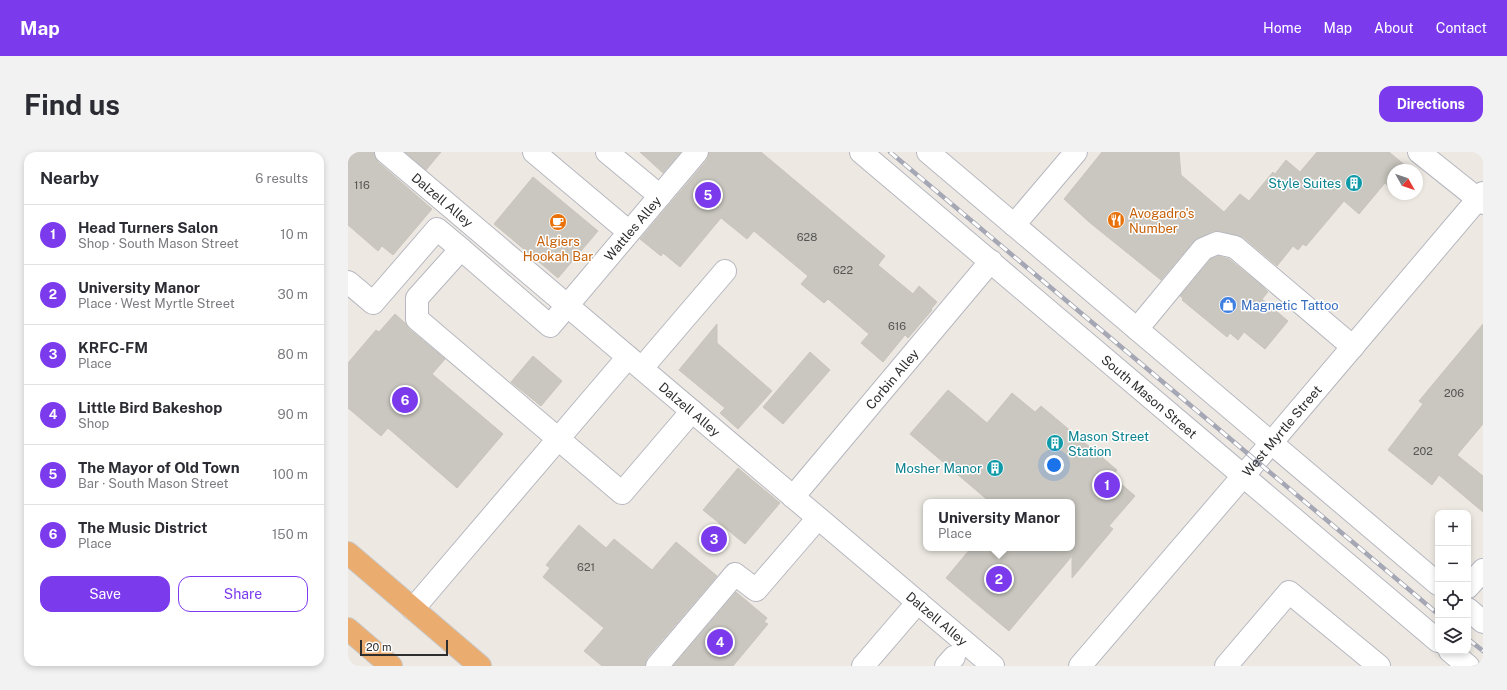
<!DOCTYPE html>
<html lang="en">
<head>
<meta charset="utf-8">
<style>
	:root { --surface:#fff; --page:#f2f2f3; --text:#2b2b33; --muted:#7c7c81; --line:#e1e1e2; --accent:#7c3aed }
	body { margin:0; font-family:"Public Sans",sans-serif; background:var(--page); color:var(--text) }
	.controls { position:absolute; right:12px; bottom:12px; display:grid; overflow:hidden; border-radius:8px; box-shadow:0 2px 6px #0003 }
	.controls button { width:36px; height:36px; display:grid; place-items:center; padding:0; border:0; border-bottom:1px solid var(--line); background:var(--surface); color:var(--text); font:20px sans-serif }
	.compass { position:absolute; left:1039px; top:12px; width:36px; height:36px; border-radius:50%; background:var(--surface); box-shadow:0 2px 6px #0003; rotate:130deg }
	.scale { position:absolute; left:12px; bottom:10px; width:88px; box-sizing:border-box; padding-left:4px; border:2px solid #2e2e2e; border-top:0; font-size:11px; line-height:14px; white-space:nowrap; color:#2e2e2e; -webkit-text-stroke:3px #fff; paint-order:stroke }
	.you { position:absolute; left:706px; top:313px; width:14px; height:14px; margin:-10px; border:3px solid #fff; border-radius:50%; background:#1a73e8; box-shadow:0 0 0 6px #1a73e833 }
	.badge { display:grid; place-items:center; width:26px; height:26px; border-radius:50%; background:var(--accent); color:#fff; font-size:13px; font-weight:700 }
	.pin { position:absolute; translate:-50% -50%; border:2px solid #fff; box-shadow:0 1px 4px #0006 }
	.popup { position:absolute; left:575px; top:347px; width:152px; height:52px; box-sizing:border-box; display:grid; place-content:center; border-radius:8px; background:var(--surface); filter:drop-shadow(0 1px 3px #0005); font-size:13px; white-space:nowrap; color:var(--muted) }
	.popup b { font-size:15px; color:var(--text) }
	.popup::after { content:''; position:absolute; left:50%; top:100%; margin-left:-8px; border:8px solid transparent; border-top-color:var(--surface) }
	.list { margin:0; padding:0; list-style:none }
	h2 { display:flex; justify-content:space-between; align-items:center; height:52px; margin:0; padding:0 16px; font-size:17px }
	h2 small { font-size:13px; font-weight:400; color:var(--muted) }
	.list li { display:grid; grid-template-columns:26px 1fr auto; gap:12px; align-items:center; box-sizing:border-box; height:60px; padding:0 16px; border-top:1px solid var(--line) }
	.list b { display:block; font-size:15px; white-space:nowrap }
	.list p { margin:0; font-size:13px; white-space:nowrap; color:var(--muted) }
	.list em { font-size:13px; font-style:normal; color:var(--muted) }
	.actions { display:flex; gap:8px; padding:12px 16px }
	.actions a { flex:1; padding:9px 0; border:1px solid var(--accent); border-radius:12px; text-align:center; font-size:14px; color:var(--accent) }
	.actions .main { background:var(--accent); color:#fff }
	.icon { flex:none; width:22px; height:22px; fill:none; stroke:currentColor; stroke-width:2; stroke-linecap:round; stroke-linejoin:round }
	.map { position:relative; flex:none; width:1135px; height:514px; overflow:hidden; border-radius:12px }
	header { display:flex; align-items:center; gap:24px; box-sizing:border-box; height:56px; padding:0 20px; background:var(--accent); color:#fff }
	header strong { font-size:19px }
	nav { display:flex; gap:22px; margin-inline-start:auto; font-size:14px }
	.intro { display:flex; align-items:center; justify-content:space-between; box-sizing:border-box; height:96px; padding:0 24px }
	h1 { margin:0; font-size:28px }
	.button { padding:10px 18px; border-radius:12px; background:var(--accent); color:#fff; font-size:14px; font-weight:700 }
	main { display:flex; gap:24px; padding:0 24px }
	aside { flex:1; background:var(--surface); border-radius:12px; box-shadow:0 2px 6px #0003 }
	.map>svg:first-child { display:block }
	.building { fill:#cac7c0; stroke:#c9c5bc }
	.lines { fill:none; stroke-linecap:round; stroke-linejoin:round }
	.minor-casing { stroke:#b6b7c0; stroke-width:24 }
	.highway-casing { stroke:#c9c9c9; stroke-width:24 }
	.minor { stroke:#fff; stroke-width:22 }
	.highway { stroke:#ebac70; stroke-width:22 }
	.rail-casing { stroke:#a5a7b5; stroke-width:4.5 }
	.rail { stroke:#fff; stroke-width:3; stroke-dasharray:9; stroke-linecap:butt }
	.labels { text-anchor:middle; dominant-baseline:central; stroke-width:3; stroke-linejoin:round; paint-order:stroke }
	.number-label { font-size:11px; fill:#555452 }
	.culture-label { font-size:13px; fill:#0d838f; stroke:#fff; text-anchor:end }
	.street-label { font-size:13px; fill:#2e2e2e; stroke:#fff }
	.food-label { font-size:13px; fill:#c56008; stroke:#fff; text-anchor:start }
	.shop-label { font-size:13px; fill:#366cbe; stroke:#fff; text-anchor:start }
</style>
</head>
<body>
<header>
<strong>Map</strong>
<nav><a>Home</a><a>Map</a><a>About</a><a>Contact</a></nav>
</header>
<div class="intro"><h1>Find us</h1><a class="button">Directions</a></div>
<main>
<aside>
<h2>Nearby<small>6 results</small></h2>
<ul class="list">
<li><span class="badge">1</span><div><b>Head Turners Salon</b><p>Shop · South Mason Street</p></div><em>10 m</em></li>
<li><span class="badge">2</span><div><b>University Manor</b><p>Place · West Myrtle Street</p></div><em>30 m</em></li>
<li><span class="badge">3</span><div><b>KRFC-FM</b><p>Place</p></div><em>80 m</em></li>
<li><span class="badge">4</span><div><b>Little Bird Bakeshop</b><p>Shop</p></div><em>90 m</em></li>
<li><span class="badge">5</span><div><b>The Mayor of Old Town</b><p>Bar · South Mason Street</p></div><em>100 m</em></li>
<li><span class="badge">6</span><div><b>The Music District</b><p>Place</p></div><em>150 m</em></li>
</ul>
<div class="actions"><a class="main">Save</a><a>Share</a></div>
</aside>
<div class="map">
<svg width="1135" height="514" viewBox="0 0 1135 514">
	<rect width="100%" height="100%" fill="#ede9e2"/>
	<path class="building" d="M 0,0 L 26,0 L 30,10 L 84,57 L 45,103 L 34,94 L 30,99 L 0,73 Z
		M 57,0 L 93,0 L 78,18 Z
		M 292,0 L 333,0 L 315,21 Z
		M 361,0 L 413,0 L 537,104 L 530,113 L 565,142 L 571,134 L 589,150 L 583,157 L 584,158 L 560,186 L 557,183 L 535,210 L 513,191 L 521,182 L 480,147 L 476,151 L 453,132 L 460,124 L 406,79 L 399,87 L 373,66 L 332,115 L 315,101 L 313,104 L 292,87 L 359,8 Z
		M 754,0 L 831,0 L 833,23 L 876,60 L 892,42 L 901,49 L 925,20 L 927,22 L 938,8 L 952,20 L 969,0 L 1041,0 L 1059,15 L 1056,18 L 1045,18 L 1045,31 L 1042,35 L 1037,31 L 1011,62 L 996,49 L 958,94 L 955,92 L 950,98 L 945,94 L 929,114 L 895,85 L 872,79 L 865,79 L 846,89 L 813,128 L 741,70 L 716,47 Z
		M 185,25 L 250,79 L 210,126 L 146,72 Z
		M 870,104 L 881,107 L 913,133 L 920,140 L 914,147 L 940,169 L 917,197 L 896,180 L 890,188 L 882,181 L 879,185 L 834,148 L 835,146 L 832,144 L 863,107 Z
		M 47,162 L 57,171 L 61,177 L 97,207 L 84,222 L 155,282 L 109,336 L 40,276 L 33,284 L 0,256 L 0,211 L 28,178 L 31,180 Z
		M 369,172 L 369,191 L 424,239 L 390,277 L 372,261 L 377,256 L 331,218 Z
		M 1135,172 L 1135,272 L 1109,303 L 1135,324 L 1135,360 L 1091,323 L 1084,333 L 1040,298 L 1075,252 L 1071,249 Z
		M 462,200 L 482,218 L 435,272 L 415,255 Z
		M 185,204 L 214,229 L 193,254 L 163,230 Z
		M 600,238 L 639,271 L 664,241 L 687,260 L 693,254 L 769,318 L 764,324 L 787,344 L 761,374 L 765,377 L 724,426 L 724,404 L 661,479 L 598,426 L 623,396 L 724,396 L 724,350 L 642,350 L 562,282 Z
		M 390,316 L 432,351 L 397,392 L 355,358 Z
		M 231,373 L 258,396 L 266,387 L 304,418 L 328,390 L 369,424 L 299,506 L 297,514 L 254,514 L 236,499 L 256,476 L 195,425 L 202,416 L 198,413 Z
		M 388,440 L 419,466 L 416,470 L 420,472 L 385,514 L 325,514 Z"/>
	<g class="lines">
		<g class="minor-casing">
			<g id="minor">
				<path id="s1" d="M 38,0 L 645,514"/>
				<path d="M 186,0 L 281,80"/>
				<path d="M 259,0 L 312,44"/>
				<path id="s2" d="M 513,0 L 1090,489"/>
				<path d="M 580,0 L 1090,432"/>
				<path d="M 1071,0 L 1135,51"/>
				<path d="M 666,73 L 728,0"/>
				<path d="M 0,130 L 25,151 L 89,77 L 113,97"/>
				<path d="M 789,177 L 855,97 L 869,91 L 887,95 L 1005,195"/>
				<path d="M 294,216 L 377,119"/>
				<path id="s3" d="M 344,259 L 274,341 L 69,167 L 69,146 L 113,97 L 202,174 L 349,0"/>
				<path id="s4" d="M 445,345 L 643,109"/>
				<path d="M 1120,435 L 1135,418"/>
				<path d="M 65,457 L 280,205"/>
				<path d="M 1120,457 L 1135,470"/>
				<path d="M 1102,499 L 1120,514"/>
				<path d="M 309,514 L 387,422 L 408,438 L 470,366"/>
				<path d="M 515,514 L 570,450"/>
				<path d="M 598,514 L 606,505"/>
				<path id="s5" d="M 732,514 L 896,323 L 1135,41"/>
				<path d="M 878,514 L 941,440 L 1031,514"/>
			</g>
		</g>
		<g class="highway-casing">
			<path id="highway" d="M 0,401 L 132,514
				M 0,477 L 43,514"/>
		</g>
		<use href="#minor" class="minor"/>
		<use href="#highway" class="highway"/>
		<g class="rail-casing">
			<path id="rail" d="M 542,0 L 1090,462
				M 1120,487 L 1135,499"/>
		</g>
		<use href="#rail" class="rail"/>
	</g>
	<defs>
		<g id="building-disc" transform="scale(0.9)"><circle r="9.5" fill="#0f9aa8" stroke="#fff"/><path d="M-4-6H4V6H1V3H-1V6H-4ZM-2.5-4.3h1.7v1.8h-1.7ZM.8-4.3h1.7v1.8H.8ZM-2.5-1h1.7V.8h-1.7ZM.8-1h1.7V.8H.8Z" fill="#fff"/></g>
		<g id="restaurant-disc" transform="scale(0.9)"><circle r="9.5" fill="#e8710a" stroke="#fff"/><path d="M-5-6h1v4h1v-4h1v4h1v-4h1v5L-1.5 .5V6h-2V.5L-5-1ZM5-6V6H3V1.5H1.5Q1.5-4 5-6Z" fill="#fff"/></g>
		<g id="cafe-disc" transform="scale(0.9)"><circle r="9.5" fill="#e8710a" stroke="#fff"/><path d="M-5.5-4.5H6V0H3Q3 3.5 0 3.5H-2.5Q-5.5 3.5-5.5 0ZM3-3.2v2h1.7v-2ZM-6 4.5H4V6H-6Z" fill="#fff"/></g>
		<g id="shop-disc" transform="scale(0.9)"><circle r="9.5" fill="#3f7fe0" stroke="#fff"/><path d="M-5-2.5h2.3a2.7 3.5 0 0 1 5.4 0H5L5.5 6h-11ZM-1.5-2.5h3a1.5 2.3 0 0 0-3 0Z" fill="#fff"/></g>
	</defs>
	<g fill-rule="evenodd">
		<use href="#building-disc" x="1006" y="31"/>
		<use href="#restaurant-disc" x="768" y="68"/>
		<use href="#cafe-disc" x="210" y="70"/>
		<use href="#shop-disc" x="880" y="153"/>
		<use href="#building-disc" x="707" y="291"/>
		<use href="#building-disc" x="647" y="316"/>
	</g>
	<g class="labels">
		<g class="number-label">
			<text x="14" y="33">116</text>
			<text x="459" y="85">628</text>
			<text x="495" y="118">622</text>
			<text x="549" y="174">616</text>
			<text x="1106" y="241">206</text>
			<text x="1075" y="299">202</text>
			<text x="238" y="415">621</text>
		</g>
		<g class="culture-label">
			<text x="993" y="31">Style Suites</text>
			<text x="720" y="284" text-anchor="start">Mason Street<tspan x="720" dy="15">Station</tspan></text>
			<text x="634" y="316">Mosher Manor</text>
		</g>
		<g class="street-label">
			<text stroke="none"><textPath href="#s1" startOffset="74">Dalzell Alley</textPath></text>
			<text stroke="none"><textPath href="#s3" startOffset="709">Wattles Alley</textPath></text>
			<text stroke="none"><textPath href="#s4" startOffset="154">Corbin Alley</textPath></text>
			<text stroke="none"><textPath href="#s2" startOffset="378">South Mason Street</textPath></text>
			<text stroke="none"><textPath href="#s1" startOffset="398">Dalzell Alley</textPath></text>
			<text stroke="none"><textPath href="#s5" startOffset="310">West Myrtle Street</textPath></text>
			<text stroke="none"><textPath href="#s1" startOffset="722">Dalzell Alley</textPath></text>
		</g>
		<g class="food-label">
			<text x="781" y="61">Avogadro's<tspan x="781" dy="15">Number</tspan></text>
			<text x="210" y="89" text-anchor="middle">Algiers<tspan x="210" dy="15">Hookah Bar</tspan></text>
		</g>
		<g class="shop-label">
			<text x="893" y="153">Magnetic Tattoo</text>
		</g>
	</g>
</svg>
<div class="controls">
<button>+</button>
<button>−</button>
<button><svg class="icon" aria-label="locate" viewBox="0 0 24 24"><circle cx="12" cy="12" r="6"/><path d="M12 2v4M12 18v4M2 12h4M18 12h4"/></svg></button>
<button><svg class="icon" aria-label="layers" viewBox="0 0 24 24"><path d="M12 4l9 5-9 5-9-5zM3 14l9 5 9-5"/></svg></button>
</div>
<svg class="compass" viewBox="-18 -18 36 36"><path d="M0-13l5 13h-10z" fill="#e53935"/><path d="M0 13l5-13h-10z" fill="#7c7c81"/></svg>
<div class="scale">20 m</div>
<div class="you"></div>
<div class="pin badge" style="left:759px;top:333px">1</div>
<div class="pin badge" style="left:651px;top:427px">2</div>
<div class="popup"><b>University Manor</b>Place</div>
<div class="pin badge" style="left:366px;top:387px">3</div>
<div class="pin badge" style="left:372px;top:490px">4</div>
<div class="pin badge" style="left:360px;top:43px">5</div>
<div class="pin badge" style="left:57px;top:248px">6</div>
</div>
</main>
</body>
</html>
